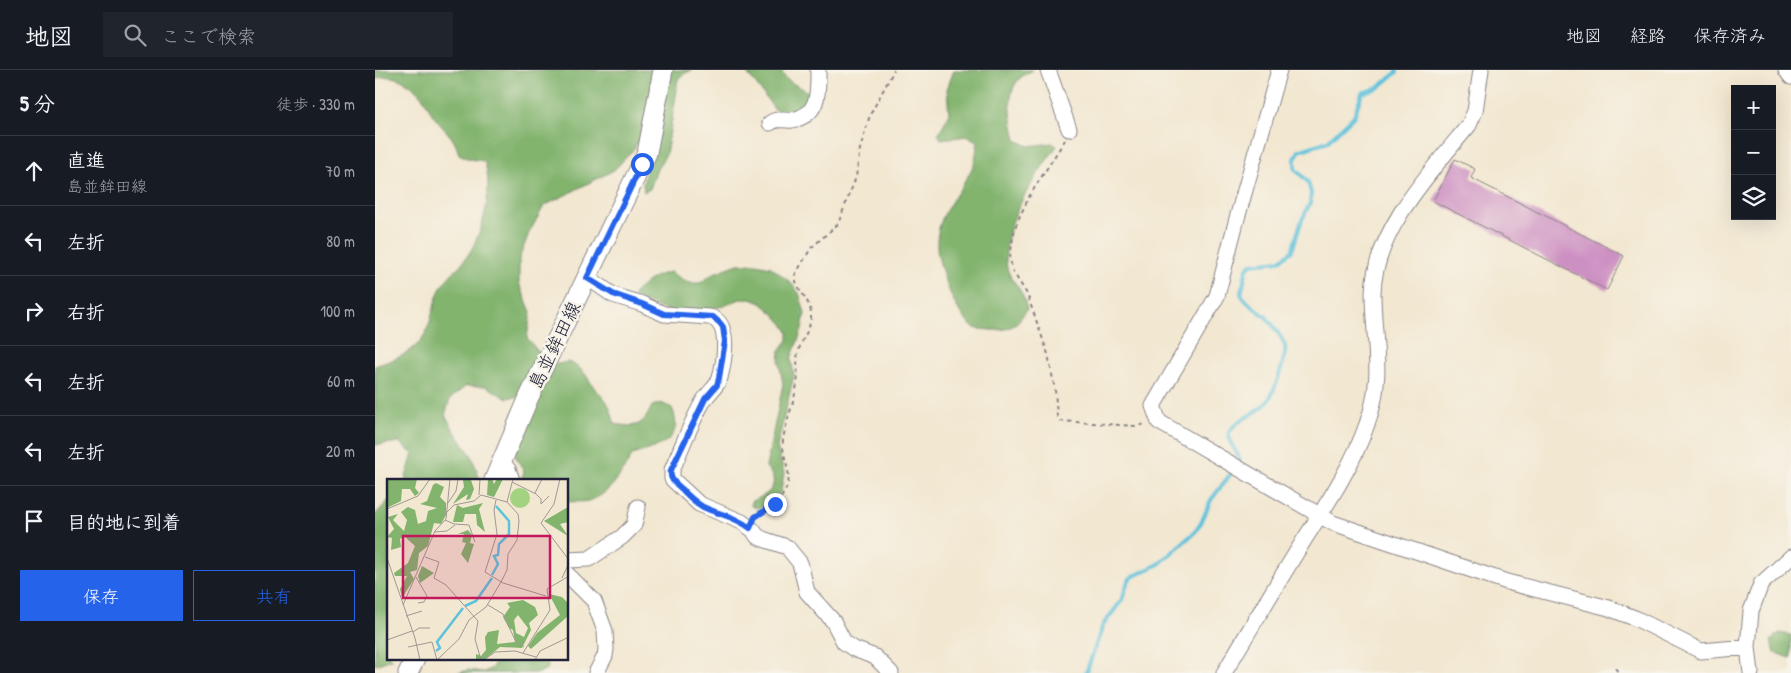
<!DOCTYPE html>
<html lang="ja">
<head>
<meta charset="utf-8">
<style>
	:root { --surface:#171b24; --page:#20242c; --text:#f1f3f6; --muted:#9ea1a6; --line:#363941; --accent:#2563eb }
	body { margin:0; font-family:"Patrick Hand","Klee One",sans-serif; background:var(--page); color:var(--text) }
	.controls { position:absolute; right:15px; top:15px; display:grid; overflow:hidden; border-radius:0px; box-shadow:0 5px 20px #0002 }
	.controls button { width:45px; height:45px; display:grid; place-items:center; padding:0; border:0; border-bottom:1px solid var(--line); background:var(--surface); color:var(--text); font:25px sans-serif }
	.stop { position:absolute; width:15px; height:15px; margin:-11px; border:4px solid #2563eb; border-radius:50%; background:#fff }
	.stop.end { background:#2563eb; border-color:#fff; box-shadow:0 1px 5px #0008 }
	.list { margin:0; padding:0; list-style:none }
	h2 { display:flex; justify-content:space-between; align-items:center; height:65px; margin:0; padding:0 20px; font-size:21px }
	h2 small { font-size:16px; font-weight:400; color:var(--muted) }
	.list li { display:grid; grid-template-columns:32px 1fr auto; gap:15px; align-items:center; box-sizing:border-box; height:70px; padding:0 20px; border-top:1px solid var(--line) }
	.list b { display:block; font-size:19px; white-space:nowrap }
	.list p { margin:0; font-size:16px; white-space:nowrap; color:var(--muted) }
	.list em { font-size:16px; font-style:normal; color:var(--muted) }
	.actions { display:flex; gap:10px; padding:15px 20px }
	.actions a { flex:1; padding:11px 0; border:1px solid var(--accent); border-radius:0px; text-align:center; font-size:18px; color:var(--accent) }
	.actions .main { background:var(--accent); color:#fff }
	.icon { flex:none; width:28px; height:28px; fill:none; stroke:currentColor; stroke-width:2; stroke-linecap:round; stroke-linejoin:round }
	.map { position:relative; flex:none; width:1416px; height:603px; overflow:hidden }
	header { display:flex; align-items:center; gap:30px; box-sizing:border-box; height:70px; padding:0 25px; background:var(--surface); border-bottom:1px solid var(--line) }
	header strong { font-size:24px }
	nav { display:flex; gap:28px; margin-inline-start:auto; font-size:18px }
	.search { width:350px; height:45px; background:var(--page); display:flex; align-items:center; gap:12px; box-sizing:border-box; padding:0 18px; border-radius:0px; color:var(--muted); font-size:19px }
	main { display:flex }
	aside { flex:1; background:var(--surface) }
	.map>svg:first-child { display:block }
	.forest { fill:#82b46e; stroke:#526b54 }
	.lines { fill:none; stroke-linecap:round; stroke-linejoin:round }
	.stream { stroke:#5ec2dc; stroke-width:4 }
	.building { fill:#cd90c2 }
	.minor-casing { stroke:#8a8486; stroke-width:17 }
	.major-casing { stroke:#8a8486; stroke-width:21 }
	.path { stroke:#8a8486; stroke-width:2; stroke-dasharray:4 4; stroke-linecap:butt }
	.minor { stroke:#fff; stroke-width:15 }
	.major { stroke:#fff; stroke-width:19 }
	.route { stroke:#2563eb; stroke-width:6 }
	.labels { text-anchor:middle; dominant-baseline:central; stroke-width:5; stroke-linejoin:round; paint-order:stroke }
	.street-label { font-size:19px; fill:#22223b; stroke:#f7f3e8 }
	.inset-river { fill:none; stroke:#5ec2dc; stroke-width:2.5 }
	.inset-road { fill:none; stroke:#9f9894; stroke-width:1 }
	.view { fill:#c2185b; fill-opacity:0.15; stroke:#c2185b; stroke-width:2.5 }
	.inset-edge { fill:none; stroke:#22223b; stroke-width:2.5 }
</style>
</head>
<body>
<header>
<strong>地図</strong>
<div class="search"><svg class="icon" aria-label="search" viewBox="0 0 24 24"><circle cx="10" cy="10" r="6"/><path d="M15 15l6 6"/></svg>ここで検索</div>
<nav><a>地図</a><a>経路</a><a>保存済み</a></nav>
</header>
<main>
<aside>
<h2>5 分<small>徒歩 · 330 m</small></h2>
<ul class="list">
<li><svg class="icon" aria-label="ahead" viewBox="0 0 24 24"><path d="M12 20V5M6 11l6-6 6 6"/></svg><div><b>直進</b><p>島並鉾田線</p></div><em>70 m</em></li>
<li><svg class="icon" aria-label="left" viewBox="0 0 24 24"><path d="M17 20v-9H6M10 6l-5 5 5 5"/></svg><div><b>左折</b></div><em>80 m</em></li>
<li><svg class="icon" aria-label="right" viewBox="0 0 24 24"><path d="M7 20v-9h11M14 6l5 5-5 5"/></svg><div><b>右折</b></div><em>100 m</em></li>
<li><svg class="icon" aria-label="left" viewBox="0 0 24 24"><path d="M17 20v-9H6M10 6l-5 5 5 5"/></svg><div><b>左折</b></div><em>60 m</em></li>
<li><svg class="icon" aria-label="left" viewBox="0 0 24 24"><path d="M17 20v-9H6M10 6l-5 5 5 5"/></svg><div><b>左折</b></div><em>20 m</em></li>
<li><svg class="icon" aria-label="arrive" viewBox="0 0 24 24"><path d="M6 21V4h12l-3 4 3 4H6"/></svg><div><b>目的地に到着</b></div></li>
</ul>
<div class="actions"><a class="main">保存</a><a>共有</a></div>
</aside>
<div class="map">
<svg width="1416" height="603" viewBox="0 0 1416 603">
	<rect width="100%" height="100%" fill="#f7f3e8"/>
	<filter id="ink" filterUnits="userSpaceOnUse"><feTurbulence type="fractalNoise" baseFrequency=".02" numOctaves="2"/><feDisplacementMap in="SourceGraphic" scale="10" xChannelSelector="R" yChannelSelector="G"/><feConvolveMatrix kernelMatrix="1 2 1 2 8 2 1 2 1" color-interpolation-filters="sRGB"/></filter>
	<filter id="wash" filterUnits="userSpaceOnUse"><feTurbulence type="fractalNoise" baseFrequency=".0096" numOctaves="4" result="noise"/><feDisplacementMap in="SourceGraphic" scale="20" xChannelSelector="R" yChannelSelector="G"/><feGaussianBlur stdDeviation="1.12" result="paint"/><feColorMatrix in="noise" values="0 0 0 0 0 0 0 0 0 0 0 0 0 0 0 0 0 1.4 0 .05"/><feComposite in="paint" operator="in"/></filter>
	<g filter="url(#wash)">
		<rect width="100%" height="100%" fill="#f2e7d0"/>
		<path class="forest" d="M 0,0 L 277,0 L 276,40 L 259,79 L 239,100 L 169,136 L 154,163 L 144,189 L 144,213 L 156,242 L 152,268 L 166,285 L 148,326 L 131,328 L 111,316 L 91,316 L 75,329 L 70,345 L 80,362 L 97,386 L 105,410 L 30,410 L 38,384 L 24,372 L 0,375 L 0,296 C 14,291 29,287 41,276 C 56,261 56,243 63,224 C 69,208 84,199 93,185 C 109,162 119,116 109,91 L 94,89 L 84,84 C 78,64 71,63 60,48 C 55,43 54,36 50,31 C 40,15 19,1 0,9 Z
			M 293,0 L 317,0 C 306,6 301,6 302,20 L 291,84 L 282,99 L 275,119 L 269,122 L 268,114 Z
			M 369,0 L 406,0 C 411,17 435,16 439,30 L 422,44 L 403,44 L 378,10 Z
			M 579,0 L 658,0 C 653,3 648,5 644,9 C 630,24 637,51 641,70 L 653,76 L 677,73 L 682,76 C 659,108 624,157 632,198 C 635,209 643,215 647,224 C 650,229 650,234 652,239 C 641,256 636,261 615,260 C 611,259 604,260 600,258 C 582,250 563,196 562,177 C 561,142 584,127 597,98 C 601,91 601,81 603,72 L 593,66 L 566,69 L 563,64 L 574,45 L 572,19 Z
			M 363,194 L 381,194 L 396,197 L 414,211 L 424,223 L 430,243 L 427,260 L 416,289 L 419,305 L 402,377 L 409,403 L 406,421 L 400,430 L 393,435 L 381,438 L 376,436 L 376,431 C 395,425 407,414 391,397 L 408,314 L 404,292 L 405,280 L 413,270 L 413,262 L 408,254 L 399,244 L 386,233 L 376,229 L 365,229 L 349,236 L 323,241 L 299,243 L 259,228 L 259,223 L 272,212 L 281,206 L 295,202 L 313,213 L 325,213 L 339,203 Z
			M 193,292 C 208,298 210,304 218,316 C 221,321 226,324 229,328 C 235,335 237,345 240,354 C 262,358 268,356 277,336 L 286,333 L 297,338 C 311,371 282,377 257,385 C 248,402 235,424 216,430 C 209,433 199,431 193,432 L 192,410 L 146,410 L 149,402 L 140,385 L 148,359 L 178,295 Z
			M 14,430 L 14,589 L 17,589 L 0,595 L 0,445 Z
			M 1404,563 L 1416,565 L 1416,588 L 1400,583 L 1396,571 Z
			M 122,589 L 167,589 L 173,594 L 173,598 L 164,603 L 82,603 L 93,600 L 109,602 L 117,598 Z"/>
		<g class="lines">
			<path class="stream" d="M 865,392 C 864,380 852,375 854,362 C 863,347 883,345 893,331 C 899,323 912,285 910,276 C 908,269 896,252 891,247 C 882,239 871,234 866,224 L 872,198 L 876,194 L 904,191 L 917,181 L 926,152 L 935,133 L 936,123 L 933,112 L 920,99 L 920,89 L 924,81 L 953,71 L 979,46 L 987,23 L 1003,18 L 1022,2 L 1022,0
				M 711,603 L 728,555 L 747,530 L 753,511 L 757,507 L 784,494 L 820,462 L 826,453 L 836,430 L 857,402"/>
		</g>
		<g id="blocks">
			<path class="building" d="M 1080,89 L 1100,99 L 1096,108 L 1249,186 L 1232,220 L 1058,131 Z"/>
		</g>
	</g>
	<g filter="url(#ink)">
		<use href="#blocks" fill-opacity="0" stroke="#8a8486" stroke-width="1"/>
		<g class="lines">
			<g class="minor-casing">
				<path id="minor" d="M 673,0 L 694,59
					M 904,0 L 861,152 L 842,226 L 778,336 L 784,352 L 958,453 L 1132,512 L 1234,538 L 1262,549 L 1326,581 L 1373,577
					M 1411,0 L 1416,7
					M 395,53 C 403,47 408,51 417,50 C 445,45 443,22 443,0
					M 212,207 L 238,225 L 267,234 L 289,244 L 334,247 C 357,251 349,292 345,308 C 342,317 334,322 329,330 C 316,352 307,377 297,400 L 297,409 L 324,434 L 367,452 L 378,460 L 382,466 L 388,469 L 412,477 L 425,493 L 432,522 L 458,551 L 469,572 L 479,579 L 500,587 L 516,603
					M 127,394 L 133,399 L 137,410
					M 192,490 L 214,489 L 247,467 L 259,455 L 263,437
					M 192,504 L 219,531 L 230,561 L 231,579 L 230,586 L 221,603
					M 849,603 C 875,559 902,514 929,470 C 952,434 978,395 992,354 C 1010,305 998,271 998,223 C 999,161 1057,100 1094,55 L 1100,41 L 1106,0
					M 1376,603 L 1373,577 L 1376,541 L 1386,514 L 1416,487"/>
			</g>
			<g class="major-casing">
				<path id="major" d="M 119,410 L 154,327 L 272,83 L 288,0
					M 33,603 L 40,589"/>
			</g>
			<path class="path" d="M 690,70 L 655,125 L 642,152 L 638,166 L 635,188 L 637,200 L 652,224 L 673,284 L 680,320 L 682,346 L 686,351 L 761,356 L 771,354
				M 381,447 C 393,436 403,436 411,419 C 419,402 406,387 408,370 C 411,351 419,333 422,314 C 424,302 420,291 424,279 C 428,267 437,257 436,243 C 435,229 420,219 420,205 L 436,178 L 463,154 L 481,107 L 485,79 L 495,45 L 519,0
				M 1240,598 L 1244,603"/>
			<use href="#minor" class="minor"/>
			<use href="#major" class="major"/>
		</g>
	</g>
	<g class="lines" filter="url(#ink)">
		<path class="route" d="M 267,94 L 212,208 L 238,224 L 267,234 L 289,244 L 338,247 L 345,253 L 348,257 L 350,271 L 344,308 L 342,315 L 330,329 L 296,400 C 294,409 300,413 307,419 C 313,426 320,432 328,437 C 343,444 362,447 375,458 L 380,447 L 400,434"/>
	</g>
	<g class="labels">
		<g class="street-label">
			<text transform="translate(179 275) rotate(-64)">島並鉾田線</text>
		</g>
	</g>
	<g transform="translate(12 409)">
		<rect width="181" height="181" fill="#f2e7d0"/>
		<path d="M123 19a10 10 0 1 1 20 0a10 10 0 1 1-20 0Z" fill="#a3d280"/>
		<path d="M 0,0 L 30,0 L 28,9 L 32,14 L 28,17 L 23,10 L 15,10 L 14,22 L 0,29 ZM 101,0 L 105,0 L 107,5 L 110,0 L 116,0 L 107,18 L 100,16 ZM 76,1 L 84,1 L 87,10 L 83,20 L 79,21 L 81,15 L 66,25 L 77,8 ZM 49,4 L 57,8 L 53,18 L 59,24 L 59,36 L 54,45 L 47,44 L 41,67 L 32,74 L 30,91 L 23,93 L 27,100 L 15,119 L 13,110 L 20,97 L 8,97 L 7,94 L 21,84 L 28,67 L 17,57 L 13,60 L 14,68 L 4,71 L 5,59 L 0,58 L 7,50 L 1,38 L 11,35 L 6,41 L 17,52 L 20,41 L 14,33 L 21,28 L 28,31 L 31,45 L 39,42 L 41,32 L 50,29 L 33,25 L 40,22 L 46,6 ZM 96,24 L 92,30 L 98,53 L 90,46 L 89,35 L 78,35 L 76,43 L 66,43 L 70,26 L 76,29 ZM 181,28 L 181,43 L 173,45 L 181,57 L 157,42 ZM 81,51 L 85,56 L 83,64 L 87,65 L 81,84 L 74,75 L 79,64 L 75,63 L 77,55 L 71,55 ZM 35,87 L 47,94 L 33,104 L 31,97 ZM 162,115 L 175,118 L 181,124 L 181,137 L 144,170 L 141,167 L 150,154 L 173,136 ZM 136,121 L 148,128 L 151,136 L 142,144 L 144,151 L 135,169 L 113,168 L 98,180 L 89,181 L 89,175 L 94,177 L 99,171 L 98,158 L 101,153 L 112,151 L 110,165 L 128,163 L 126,151 L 122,149 L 116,138 L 123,128 L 120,124 ZM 131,136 L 141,149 L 137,158 L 129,154 L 127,141 Z" fill="#82b46e" fill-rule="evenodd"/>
		<path class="inset-river" d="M 105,96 L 111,85 L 107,77 L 111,76 L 112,65 L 122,55 L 122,42 L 109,27M 78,127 L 89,122 L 105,99M 49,172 L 53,169 L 50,163 L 76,129"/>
		<path class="inset-road" d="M 173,0 L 167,25 L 154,44 L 182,81M 125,3 L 149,15 L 154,20 L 154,25 L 162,17M 148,14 L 155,0M 92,16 L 93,0M 109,21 L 107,31 L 110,55 L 98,93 L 116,104 L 159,117M 120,23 L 126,0M 61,24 L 69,12 L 71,0M 0,30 L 31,17 L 43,0M 58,41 L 67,45 L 82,46 L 88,63M 48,53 L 60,52 L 68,46M 38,78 L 52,83 L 47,99 L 59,106 L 91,142 L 88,160 L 94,181M 0,79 L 28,159 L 33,181M 29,98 L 40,117 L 37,123 L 31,124M 175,99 L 182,84M 16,126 L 48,52 L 59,40 L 63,0M 101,126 L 116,135 L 129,163 L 137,168M 19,137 L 35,132M 26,153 L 32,149 L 43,149M 0,161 L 25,152M 21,168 L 45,163 L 50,181M 136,174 L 163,131 L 160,110 L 182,97M 50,181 L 72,160 L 82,141 L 99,128 L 114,103 L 120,91 L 121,75 L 130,61 L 132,42 L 131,35 L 120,23 L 94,16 L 87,22 L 67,26 L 60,33M 97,181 L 108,173 L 128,172 L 149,178M 148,181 L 153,172 L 182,158"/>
		<path class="view" d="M 16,57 L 163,57 L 163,119 L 16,119 Z"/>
		<rect width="181" height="181" class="inset-edge"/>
	</g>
</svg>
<div class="controls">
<button>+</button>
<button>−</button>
<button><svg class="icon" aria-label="layers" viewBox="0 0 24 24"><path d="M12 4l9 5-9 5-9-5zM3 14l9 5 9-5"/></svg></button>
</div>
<div class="stop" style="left:267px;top:94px"></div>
<div class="stop end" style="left:400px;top:434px"></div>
</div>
</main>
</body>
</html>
